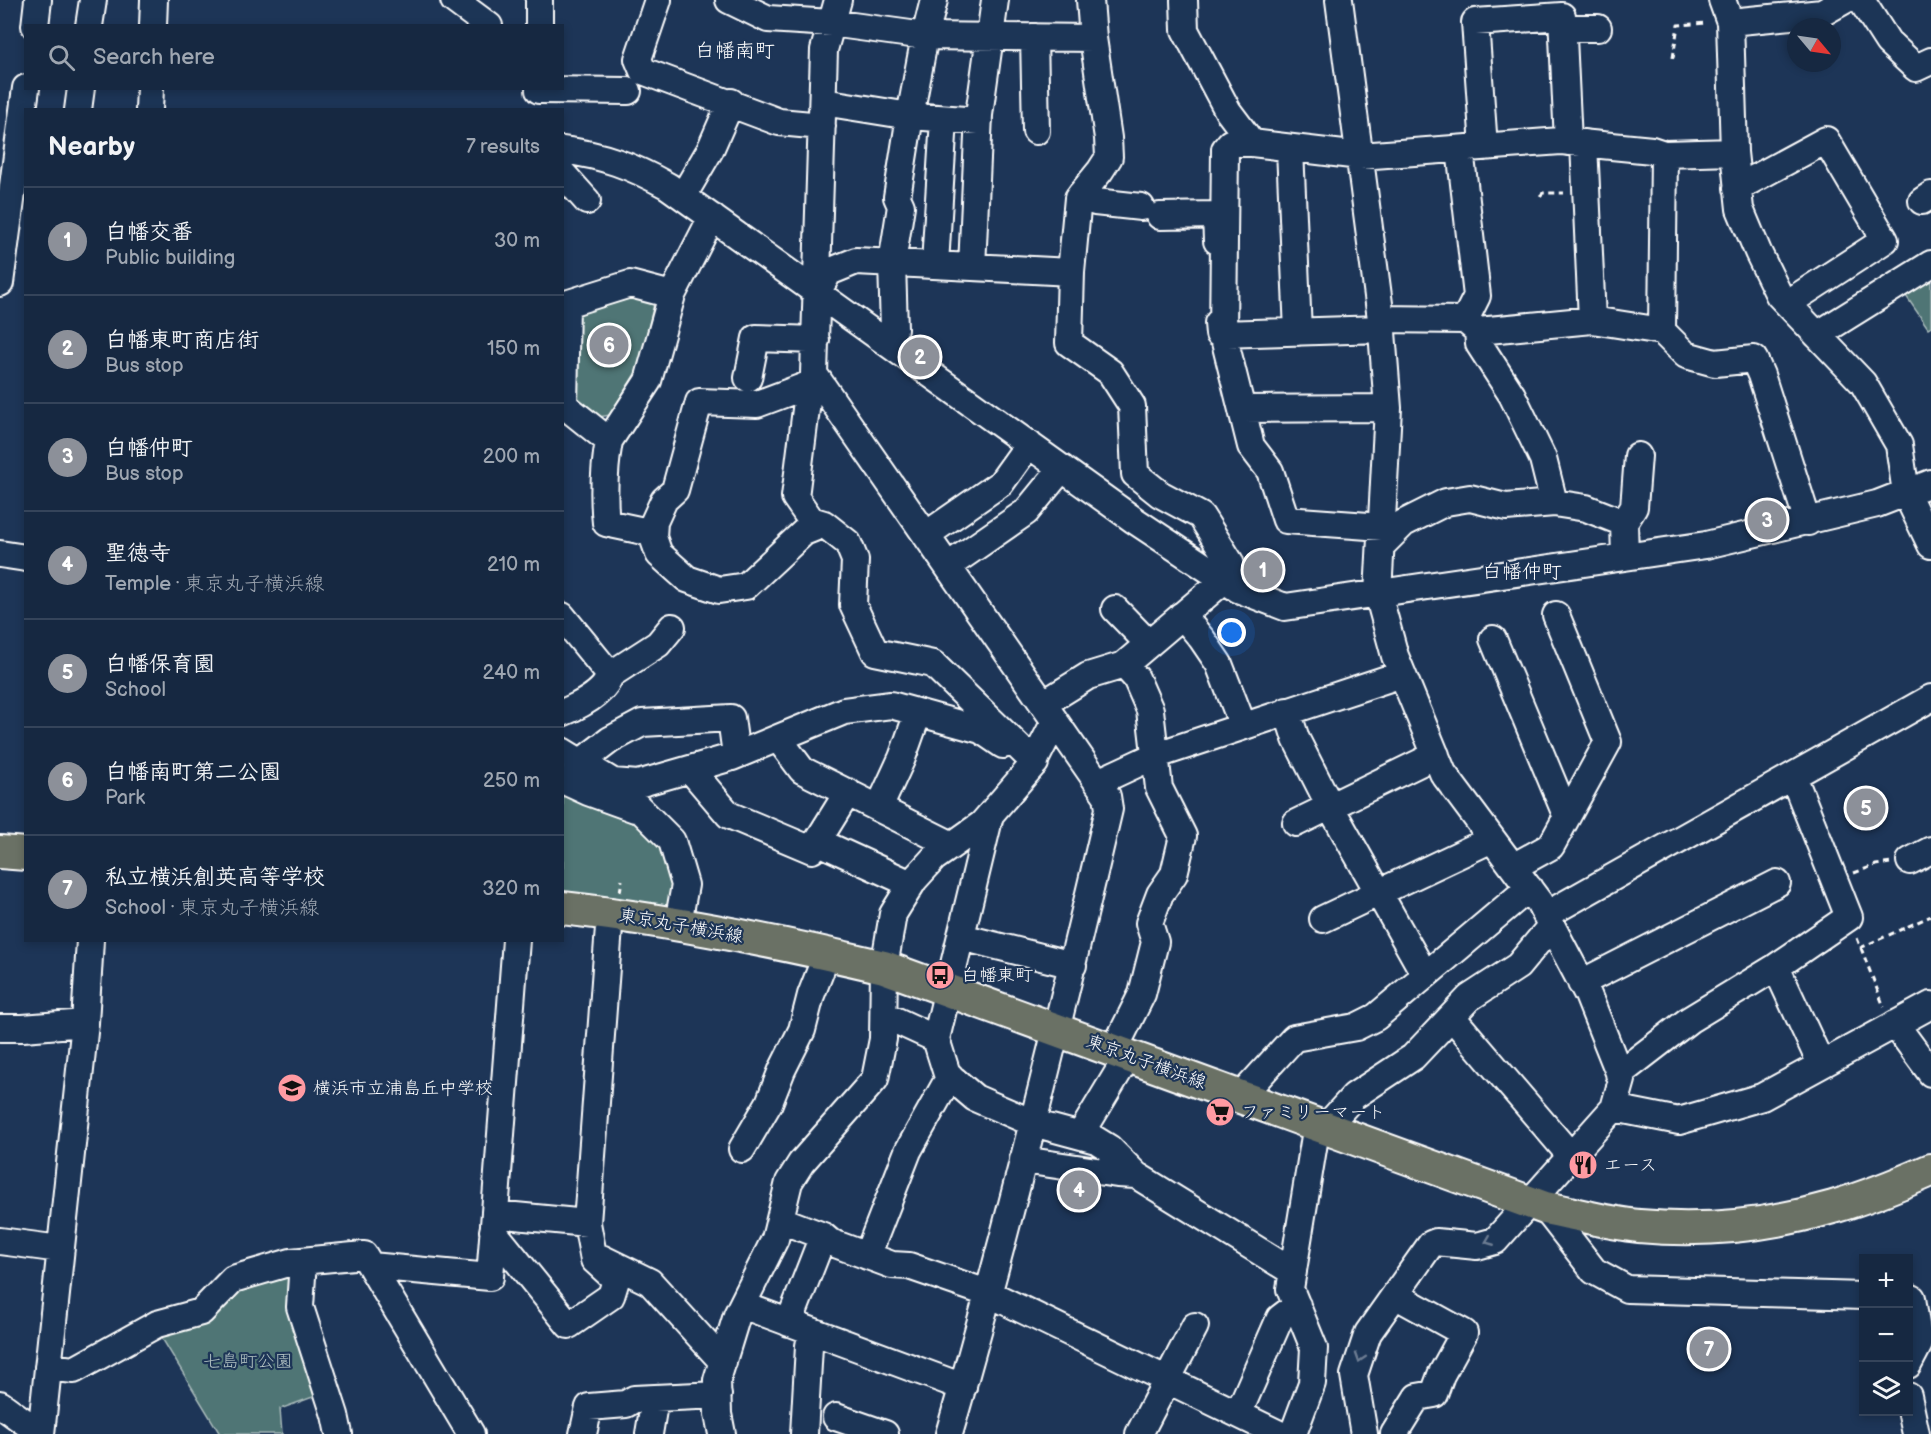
<!DOCTYPE html>
<html lang="en">
<head>
<meta charset="utf-8">
<style>
	:root { --surface:#162841; --page:#23344c; --text:#f1f3f6; --muted:#9ea6b1; --line:#35445a; --accent:#8c9099 }
	body { margin:0; font-family:"Balsamiq Sans","Klee One",sans-serif; background:var(--page); color:var(--text) }
	.controls { position:absolute; right:18px; bottom:18px; display:grid; overflow:hidden; border-radius:0px; box-shadow:0 3px 9px #0003 }
	.controls button { width:54px; height:54px; display:grid; place-items:center; padding:0; border:0; border-bottom:2px solid var(--line); background:var(--surface); color:var(--text); font:30px sans-serif }
	.compass { position:absolute; left:1787px; top:18px; width:54px; height:54px; border-radius:50%; background:var(--surface); box-shadow:0 3px 9px #0003; rotate:119deg }
	.you { position:absolute; left:1232px; top:633px; width:21px; height:21px; margin:-15px; border:4px solid #fff; border-radius:50%; background:#1a73e8; box-shadow:0 0 0 9px #1a73e833 }
	.badge { display:grid; place-items:center; width:39px; height:39px; border-radius:50%; background:var(--accent); color:#fff; font-size:20px; font-weight:700 }
	.pin { position:absolute; translate:-50% -50%; border:3px solid #fff; box-shadow:0 2px 6px #0006 }
	.list { margin:0; padding:0; list-style:none }
	h2 { display:flex; justify-content:space-between; align-items:center; height:78px; margin:0; padding:0 24px; font-size:26px }
	h2 small { font-size:20px; font-weight:400; color:var(--muted) }
	.list li { display:grid; grid-template-columns:39px 1fr auto; gap:18px; align-items:center; box-sizing:border-box; height:108px; padding:0 24px; border-top:2px solid var(--line) }
	.list b { display:block; font-size:22px; white-space:nowrap }
	.list p { margin:0; font-size:20px; white-space:nowrap; color:var(--muted) }
	.list em { font-size:20px; font-style:normal; color:var(--muted) }
	.icon { flex:none; width:33px; height:33px; fill:none; stroke:currentColor; stroke-width:2; stroke-linecap:round; stroke-linejoin:round }
	.map { position:relative; flex:none; width:1931px; height:1434px; overflow:hidden }
	.search { position:absolute; background:var(--surface); box-shadow:0 3px 9px #0003; left:24px; top:24px; width:540px; height:66px; display:flex; align-items:center; gap:15px; box-sizing:border-box; padding:0 21px; border-radius:0px; color:var(--muted); font-size:22px }
	.panel { position:absolute; background:var(--surface); box-shadow:0 3px 9px #0003; left:24px; top:108px; width:540px; height:834px; border-radius:0px }
	.map>svg:first-child { display:block }
	.green { fill:#507475; stroke:#a8baba; stroke-width:1.5 }
	.lines { fill:none; stroke-linecap:round; stroke-linejoin:round }
	.minor-casing { stroke:#fff; stroke-width:30 }
	.major-casing { stroke:#fff; stroke-width:36 }
	.path { stroke:#fff; stroke-width:3; stroke-dasharray:6 4.5; stroke-linecap:butt }
	.minor { stroke:#1d3557; stroke-width:26 }
	.major { stroke:#6b7165; stroke-width:32 }
	.oneway { stroke:#6c7c92 }
	.labels { text-anchor:middle; dominant-baseline:central; stroke-width:4.5; stroke-linejoin:round; paint-order:stroke }
	.street-label { font-size:18px; fill:#fff; stroke:#1d3557 }
	.poi-label { font-size:18px; fill:#fff; stroke:#1d3557; text-anchor:start }
	.park-label { font-size:18px; fill:#b0c0c1; stroke:#1d3557 }
	.neighbourhood-label { font-size:20px; fill:#fff; stroke:#1d3557 }
</style>
</head>
<body>
<div class="map">
<svg width="1931" height="1434" viewBox="0 0 1931 1434">
	<rect width="100%" height="100%" fill="#1d3557"/>
	<filter id="ink" filterUnits="userSpaceOnUse"><feTurbulence type="fractalNoise" baseFrequency=".0167" numOctaves="2"/><feDisplacementMap in="SourceGraphic" scale="12" xChannelSelector="R" yChannelSelector="G"/><feConvolveMatrix kernelMatrix="1 2 1 2 8 2 1 2 1" color-interpolation-filters="sRGB"/></filter>
	<g filter="url(#ink)">
		<path class="green" d="M 1931,271 L 1931,326 L 1928,328 L 1902,290 Z
			M 632,293 L 648,297 L 654,304 L 638,369 L 610,415 L 599,417 L 577,400 L 577,320 L 582,312 Z
			M 563,790 L 640,818 L 662,840 L 680,886 L 674,917 L 563,904 Z
			M 296,1273 L 321,1394 L 280,1409 L 282,1434 L 220,1434 L 160,1335 L 238,1289 Z"/>
		<g class="lines">
			<g class="minor-casing">
				<path id="minor" d="M 454,0 L 489,26
					M 658,0 L 638,59 L 643,71 L 779,122 L 822,126
					M 729,0 L 768,19 L 831,23 L 925,36 L 1093,38
					M 838,0 L 824,50 L 814,374 L 1107,796 L 1109,809 C 1060,1019 1009,1227 949,1434
					M 934,0 L 925,36 L 910,116 L 979,121
					M 1090,0 L 1093,38 L 1108,138 L 1109,157 L 1100,171 L 1078,198 L 1071,272 L 1069,343 L 1110,372 L 1132,406 L 1135,474 L 1160,494 L 1201,516 L 1230,562 L 1238,589
					M 1184,0 L 1185,30 L 1228,111 L 1252,143
					M 1339,0 L 1381,319 L 1388,408 L 1378,594 L 1395,656 L 1443,773 L 1539,902 L 1588,995 L 1622,1080 L 1614,1108 L 1495,1241 L 1477,1246 L 1436,1242 L 1431,1244 L 1368,1333 L 1354,1375 L 1364,1434
					M 1722,0 L 1730,22 L 1734,152 L 1740,209 L 1758,252 L 1779,295 L 1863,383 L 1899,445 L 1906,493 L 1931,545
					M 1861,0 L 1888,42 L 1916,68 L 1931,61
					M 1730,22 L 1822,13 L 1845,0
					M 35,26 L 38,0
					M 89,26 L 93,0
					M 153,26 L 154,0
					M 539,26 L 539,0
					M 1563,28 L 1598,28
					M 1034,37 L 1036,131
					M 539,90 L 628,91
					M 823,102 L 910,116 L 897,197 L 901,206 L 892,263 L 894,329 L 889,343
					M 78,110 L 81,88
					M 149,110 L 150,88
					M 1584,143 L 1592,320
					M 1484,147 L 1475,22 L 1562,16 L 1568,142
					M 1290,149 L 1298,332
					M 1460,149 L 1477,296 L 1465,320
					M 562,150 C 603,155 632,166 668,186 L 1134,520 L 1238,589 L 1285,607 L 1706,545 L 1877,504 L 1931,483
					M 1664,154 L 1662,331 L 1686,355 L 1715,363 L 1754,359 L 1761,375 L 1808,522
					M 562,173 L 587,201
					M 1737,188 L 1826,140 L 1885,240 L 1788,303
					M 1081,194 L 1095,202 L 1141,207
					M 683,196 L 710,150 L 731,102
					M 1922,201 L 1931,195
					M 1160,216 L 1216,215 L 1217,241
					M 935,264 L 944,119
					M 972,267 L 979,115 L 995,0
					M 0,283 L 26,88
					M 817,292 L 829,272 L 856,261 L 1071,272
					M 672,295 L 630,284 L 566,304 L 564,405 L 609,441 L 648,381 L 672,295 L 712,217
					M 1381,319 L 1465,320 L 1478,331 L 1592,320 L 1662,331
					M 1218,323 L 1219,334 L 1381,329
					M 1478,331 L 1479,344 L 1512,395 L 1543,459 L 1554,503
					M 1817,335 L 1931,264
					M 748,378 L 756,338 L 816,340
					M 819,381 L 757,404 L 699,402 L 675,490 L 664,500 L 654,522 L 653,537 L 659,554 L 687,579 L 719,590 L 746,586 L 804,532 L 824,524 L 848,543 L 855,560 L 853,605 L 875,652 L 933,664 L 1035,763
					M 809,385 L 795,497 L 811,520 L 824,524
					M 1242,409 L 1388,408
					M 609,441 C 604,469 603,495 606,523 L 653,533
					M 1624,523 L 1634,507 L 1638,456
					M 1382,527 L 1286,520 L 1270,471 L 1251,446 L 1223,334 L 1225,149 L 1230,143 L 1252,143 L 1360,156 L 1561,141 L 1652,150 L 1664,154 L 1734,152
					M 926,535 L 1001,483 L 1029,444
					M 1381,546 L 1404,523 L 1446,502 L 1470,498 L 1506,507 L 1554,503 L 1586,508 L 1624,523 L 1625,557
					M 0,554 L 26,558
					M 948,566 L 1026,512 L 1062,468
					M 1115,609 L 1149,644
					M 1182,615 L 1202,639 L 1219,664 L 1243,726
					M 562,616 L 610,675
					M 1493,639 L 1567,817
					M 1043,704 L 1088,676 L 1124,665 L 1224,580
					M 1287,711 L 1296,739 L 1330,806 L 1425,975
					M 562,713 C 579,706 605,693 610,675 L 658,644 L 672,627
					M 778,738 L 802,770 L 952,845
					M 562,751 L 613,782 L 672,841 L 685,885 L 678,923
					M 580,763 L 610,740 L 642,723 L 731,718 L 736,755
					M 690,769 L 729,815 L 812,850 L 848,792
					M 562,780 L 588,792 L 635,809
					M 613,782 L 638,784 L 732,757 L 844,711 L 891,705 L 981,730 L 1003,745
					M 1098,782 L 1154,756 L 1402,674
					M 879,808 L 902,758 L 918,713
					M 990,815 L 936,1039 L 947,1074 L 975,1098 L 1033,1123 L 1096,1140 L 1109,1148 L 1136,1175 L 1293,1272
					M 1296,823 L 1436,755
					M 817,841 L 911,884
					M 1910,861 L 1931,850
					M 1513,867 L 1551,846 L 1608,742 L 1556,615
					M 1546,915 L 1931,698
					M 1323,919 L 1492,839
					M 961,937 L 1073,965
					M 1776,967 L 1849,917 L 1793,776
					M 1581,983 L 1777,883
					M 884,1015 L 936,1039
					M 1452,1017 L 1570,1155
					M 1895,1024 L 1931,1073
					M 0,1028 L 23,1028 L 85,1023
					M 1114,1050 L 1142,994 L 1155,942 L 1149,923 L 1160,894 L 1174,874 L 1183,836 L 1159,788 L 1150,710 L 1136,678 L 1124,665
					M 1619,1074 L 1689,1020 L 1776,967 L 1821,1064
					M 1241,1096 L 1294,1038 L 1356,1027 L 1376,1017 L 1529,888
					M 1614,1108 L 1679,1121 L 1762,1097 L 1931,1005
					M 1325,1128 L 1354,1096 L 1413,1057 L 1469,998 L 1518,966 L 1551,926
					M 1081,1134 L 1128,1056
					M 742,1149 L 769,1103 L 782,1070 L 802,1030 L 811,995 L 827,954
					M 1023,1160 L 1117,1174 L 1136,1175
					M 1545,1208 L 1594,1271 L 1627,1289 L 1864,1296
					M 495,1214 L 587,1223
					M 781,1220 L 823,1236 L 830,1242 L 892,1265 L 909,1266 L 990,1294 L 1279,1434
					M 493,1231 L 569,1325 L 611,1296 L 616,1280 L 594,1260 L 587,1223 L 610,914
					M 0,1241 L 60,1249
					M 867,1256 L 908,1151 L 950,1076
					M 601,1258 L 650,1282 L 723,1362
					M 303,1261 L 300,1307 L 335,1415 L 339,1434
					M 371,1266 L 490,1277 L 516,940
					M 742,1305 L 963,1387
					M 789,1323 L 823,1236
					M 1908,1365 L 1919,1344 L 1912,1298
					M 48,1367 L 74,1370 L 157,1324 L 201,1312 L 233,1279 L 291,1262 L 364,1255 L 471,1434
					M 1908,1396 L 1916,1434
					M 0,1404 L 41,1434
					M 1238,1414 L 1280,1318 L 1297,1305
					M 836,1417 L 885,1434
					M 41,1434 L 85,1023 L 90,940
					M 583,1434 L 589,1407 L 626,1404 L 634,1399 L 718,1395
					M 649,1434 L 655,1398
					M 722,1434 L 718,1414 L 717,1380 L 737,1315 L 775,1239 L 789,1182 L 801,1163 L 875,1079 L 883,1039 L 884,967 L 893,914 L 914,880 L 934,858 L 982,824 L 1032,766 L 1055,721
					M 804,1434 L 809,1346 L 812,1331
					M 1139,1434 L 1195,1326
					M 1293,1434 L 1312,1383 L 1314,1348 L 1290,1289 L 1317,1124
					M 1394,1434 L 1417,1397 L 1434,1394 L 1441,1375 L 1464,1333 L 1395,1295"/>
			</g>
			<g class="major-casing">
				<path id="major" d="M 0,852 L 26,854
					M 562,908 C 671,920 778,942 884,967 L 1545,1208 C 1577,1214 1607,1223 1639,1226 C 1703,1232 1771,1225 1833,1207 C 1867,1197 1899,1184 1931,1170"/>
			</g>
			<path class="path" d="M 1673,58 L 1678,25 L 1707,23
				M 1540,196 L 1543,193 L 1564,193
				M 1854,873 L 1876,865 L 1891,863
				M 620,892 L 622,880
				M 1857,938 L 1884,1007
				M 1860,948 L 1931,916"/>
			<use href="#minor" class="minor"/>
			<use href="#major" class="major"/>
		</g>
		<defs><path id="oneway-chevron" d="M-2-3.5L2.5 0L-2 3.5" fill="none" stroke-width="1.6" stroke-linecap="round" stroke-linejoin="round" transform="scale(1.5)"/></defs>
		<g class="oneway">
			<use href="#oneway-chevron" transform="translate(1489 1241) rotate(158)"/>
			<use href="#oneway-chevron" transform="translate(1360 1358) rotate(108)"/>
		</g>
	</g>
	<defs>
		<g id="bus-disc" transform="scale(1.5)"><circle r="9.5" fill="#ff9aa2" stroke="#1d3557"/><path d="M-5-6H5V4H4V6H2V4H-2V6H-4V4H-5ZM-3.5-4V0h7V-4ZM-3.5 1.2v1.5H-2V1.2ZM2 1.2v1.5H3.5V1.2Z" fill="#111"/></g>
		<g id="school-disc" transform="scale(1.5)"><circle r="9.5" fill="#ff9aa2" stroke="#1d3557"/><path d="M0-5L7-2L0 1L-7-2ZM-4 1L0 2.5L4 1V4Q0 6-4 4Z" fill="#111"/></g>
		<g id="supermarket-disc" transform="scale(1.5)"><circle r="9.5" fill="#ff9aa2" stroke="#1d3557"/><path d="M-6-5.5h2.5l.6 2H6L4.5 2H-2.5L-4.4-4H-6ZM-1.5 3.2a1.3 1.3 0 1 0 .1 0ZM3 3.2a1.3 1.3 0 1 0 .1 0Z" fill="#111"/></g>
		<g id="restaurant-disc" transform="scale(1.5)"><circle r="9.5" fill="#ff9aa2" stroke="#1d3557"/><path d="M-5-6h1v4h1v-4h1v4h1v-4h1v5L-1.5 .5V6h-2V.5L-5-1ZM5-6V6H3V1.5H1.5Q1.5-4 5-6Z" fill="#111"/></g>
	</defs>
	<g fill-rule="evenodd">
		<use href="#bus-disc" x="940" y="975"/>
		<use href="#school-disc" x="292" y="1088"/>
		<use href="#supermarket-disc" x="1220" y="1112"/>
		<use href="#restaurant-disc" x="1583" y="1165"/>
	</g>
	<g class="labels">
		<g class="street-label">
			<text transform="translate(681 926) rotate(10)">東京丸子横浜線</text>
			<text transform="translate(1146 1062) rotate(20)">東京丸子横浜線</text>
		</g>
		<g class="poi-label">
			<text x="961" y="975">白幡東町</text>
			<text x="313" y="1088">横浜市立浦島丘中学校</text>
			<text x="1241" y="1112">ファミリーマート</text>
			<text x="1604" y="1165">エース</text>
		</g>
		<g class="park-label">
			<text x="248" y="1361">七島町公園</text>
		</g>
		<g class="neighbourhood-label">
			<text x="735" y="51">白幡南町</text>
			<text x="1522" y="572">白幡仲町</text>
		</g>
	</g>
</svg>
<div class="controls">
<button>+</button>
<button>−</button>
<button><svg class="icon" aria-label="layers" viewBox="0 0 24 24"><path d="M12 4l9 5-9 5-9-5zM3 14l9 5 9-5"/></svg></button>
</div>
<svg class="compass" viewBox="-18 -18 36 36"><path d="M0-13l5 13h-10z" fill="#e53935"/><path d="M0 13l5-13h-10z" fill="#9ea6b1"/></svg>
<div class="you"></div>
<div class="pin badge" style="left:1263px;top:570px">1</div>
<div class="pin badge" style="left:920px;top:357px">2</div>
<div class="pin badge" style="left:1767px;top:520px">3</div>
<div class="pin badge" style="left:1079px;top:1190px">4</div>
<div class="pin badge" style="left:1866px;top:808px">5</div>
<div class="pin badge" style="left:609px;top:345px">6</div>
<div class="pin badge" style="left:1709px;top:1349px">7</div>
<div class="search"><svg class="icon" aria-label="search" viewBox="0 0 24 24"><circle cx="10" cy="10" r="6"/><path d="M15 15l6 6"/></svg>Search here</div>
<section class="panel">
<h2>Nearby<small>7 results</small></h2>
<ul class="list">
<li><span class="badge">1</span><div><b>白幡交番</b><p>Public building</p></div><em>30 m</em></li>
<li><span class="badge">2</span><div><b>白幡東町商店街</b><p>Bus stop</p></div><em>150 m</em></li>
<li><span class="badge">3</span><div><b>白幡仲町</b><p>Bus stop</p></div><em>200 m</em></li>
<li><span class="badge">4</span><div><b>聖徳寺</b><p>Temple · 東京丸子横浜線</p></div><em>210 m</em></li>
<li><span class="badge">5</span><div><b>白幡保育園</b><p>School</p></div><em>240 m</em></li>
<li><span class="badge">6</span><div><b>白幡南町第二公園</b><p>Park</p></div><em>250 m</em></li>
<li><span class="badge">7</span><div><b>私立横浜創英高等学校</b><p>School · 東京丸子横浜線</p></div><em>320 m</em></li>
</ul>
</section>
</div>
</body>
</html>
